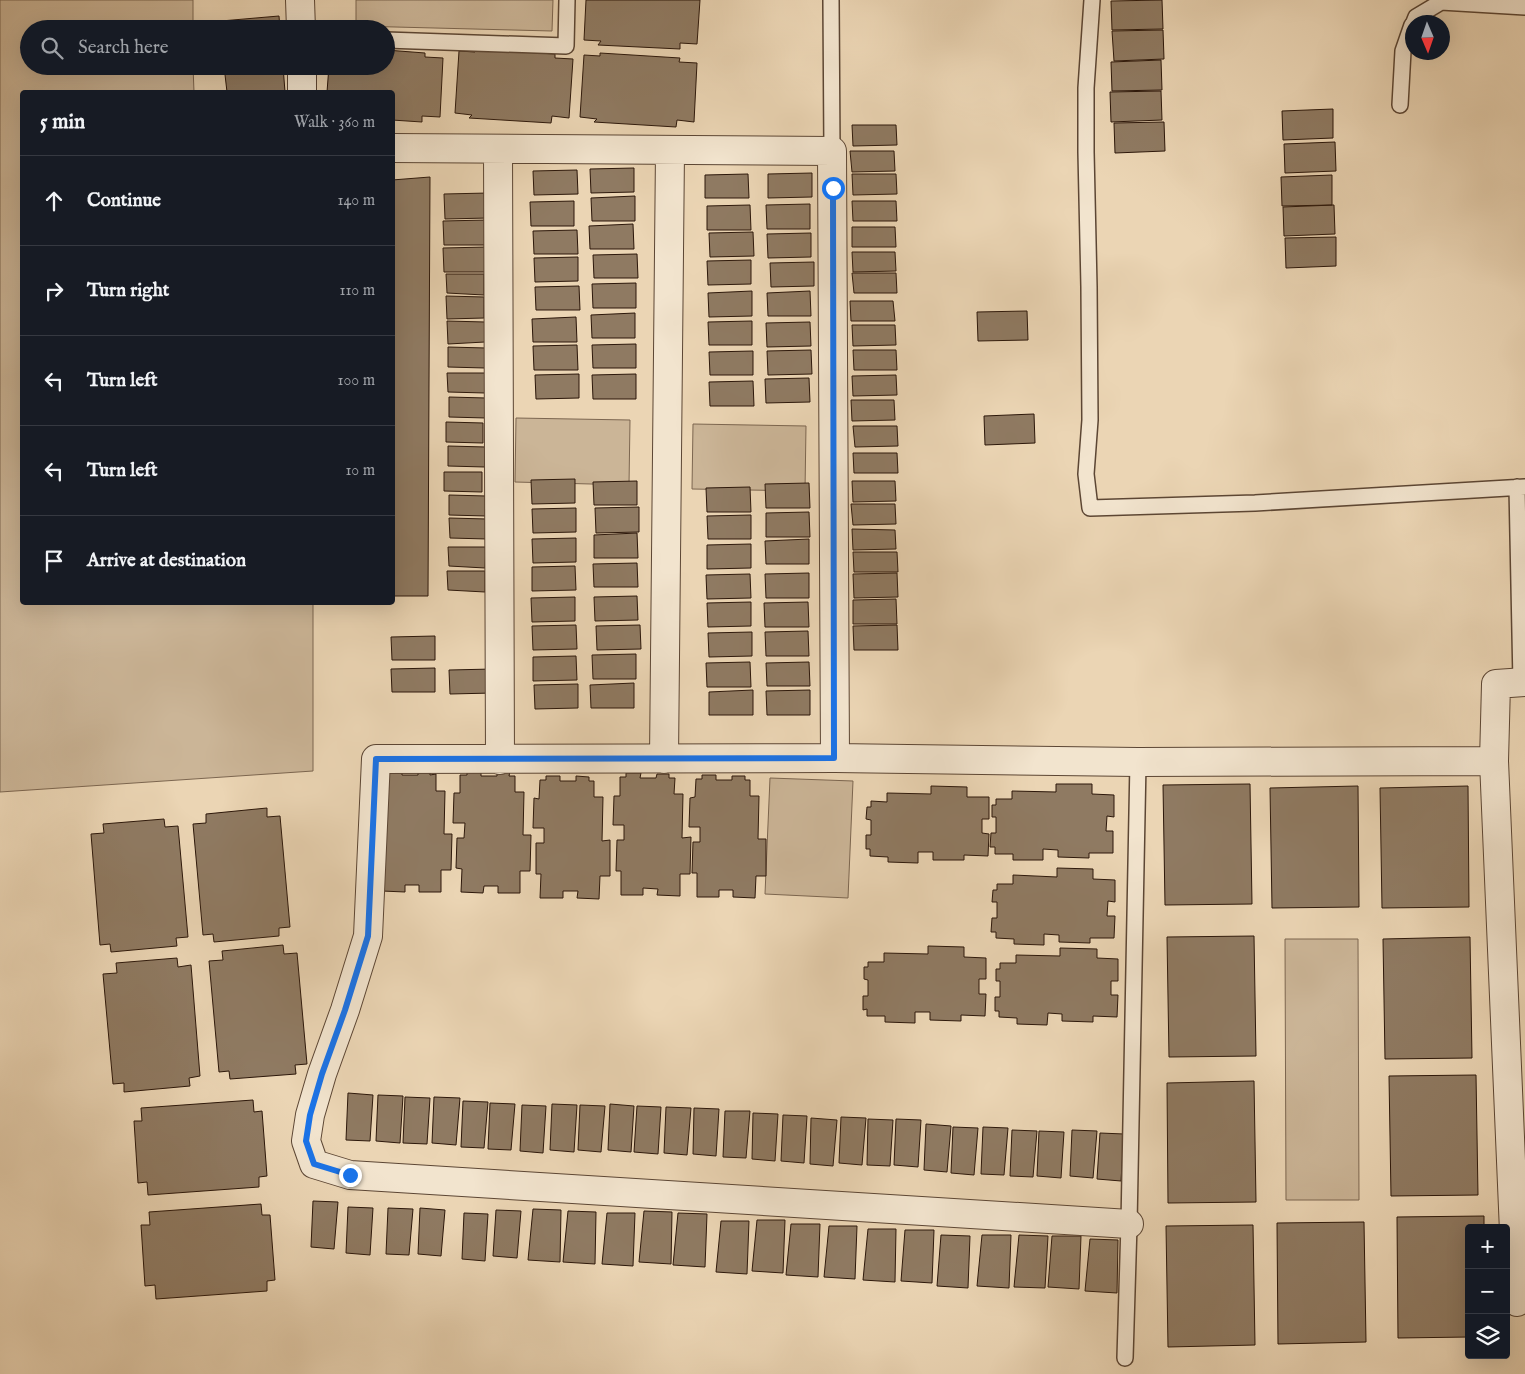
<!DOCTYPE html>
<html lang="en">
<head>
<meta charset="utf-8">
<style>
	:root { --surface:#171b24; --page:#20242c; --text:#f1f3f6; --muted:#9ea1a6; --line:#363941 }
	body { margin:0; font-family:"IM FELL English",serif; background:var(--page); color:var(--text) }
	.controls { position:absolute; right:15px; bottom:15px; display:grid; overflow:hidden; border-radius:5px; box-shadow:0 5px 20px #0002 }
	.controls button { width:45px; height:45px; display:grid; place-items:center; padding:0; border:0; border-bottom:1px solid var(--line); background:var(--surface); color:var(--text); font:25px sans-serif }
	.compass { position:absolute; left:1405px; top:15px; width:45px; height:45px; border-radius:50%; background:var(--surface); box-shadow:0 5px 20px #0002; rotate:178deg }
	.stop { position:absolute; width:15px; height:15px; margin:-11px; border:4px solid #1a73e8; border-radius:50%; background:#fff }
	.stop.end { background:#1a73e8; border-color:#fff; box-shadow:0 1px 5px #0008 }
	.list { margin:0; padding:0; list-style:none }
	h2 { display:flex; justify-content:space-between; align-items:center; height:65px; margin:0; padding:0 20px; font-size:21px }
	h2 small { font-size:16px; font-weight:400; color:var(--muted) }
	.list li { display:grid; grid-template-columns:32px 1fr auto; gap:15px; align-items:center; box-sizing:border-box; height:90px; padding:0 20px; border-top:1px solid var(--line) }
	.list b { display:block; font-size:19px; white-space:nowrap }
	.list em { font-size:16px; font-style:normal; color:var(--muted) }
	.icon { flex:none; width:28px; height:28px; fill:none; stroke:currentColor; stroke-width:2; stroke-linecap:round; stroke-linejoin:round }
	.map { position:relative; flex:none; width:1525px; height:1374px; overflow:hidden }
	.search { position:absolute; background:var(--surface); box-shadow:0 5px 20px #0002; left:20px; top:20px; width:375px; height:55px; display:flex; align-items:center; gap:12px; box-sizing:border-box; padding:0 18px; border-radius:28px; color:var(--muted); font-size:19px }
	.panel { position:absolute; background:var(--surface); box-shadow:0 5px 20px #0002; left:20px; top:90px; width:375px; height:515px; border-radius:5px }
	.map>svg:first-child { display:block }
	.green { fill:#cbb597; stroke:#7c6650 }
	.building { fill:#8f7a62; stroke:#2c170a }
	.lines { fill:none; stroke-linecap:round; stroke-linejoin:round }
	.service-casing { stroke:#5c4634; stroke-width:18 }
	.minor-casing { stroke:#5c4634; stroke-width:30 }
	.service { stroke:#f2e4ce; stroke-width:15 }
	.minor { stroke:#f2e4ce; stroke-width:28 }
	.route { stroke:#1a73e8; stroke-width:6 }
</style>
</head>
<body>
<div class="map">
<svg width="1525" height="1374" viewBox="0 0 1525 1374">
	<rect width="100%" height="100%" fill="#ebd5b4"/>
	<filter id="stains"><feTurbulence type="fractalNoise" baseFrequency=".004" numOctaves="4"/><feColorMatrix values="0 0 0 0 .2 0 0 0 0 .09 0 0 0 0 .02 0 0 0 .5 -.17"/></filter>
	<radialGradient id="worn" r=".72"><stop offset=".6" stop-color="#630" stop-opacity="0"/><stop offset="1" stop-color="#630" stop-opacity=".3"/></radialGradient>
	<path class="green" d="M 0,0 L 193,0 L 193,29 L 29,29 L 29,66 L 193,66 L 194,92 L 22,92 L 22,602 L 313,603 L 313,771 L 0,792 Z
		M 356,0 L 553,0 L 552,31 L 356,26 Z
		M 516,418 L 630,420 L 629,485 L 515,482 Z
		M 693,424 L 806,426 L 805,491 L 692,489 Z
		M 770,778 L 853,781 L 848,898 L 765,894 Z
		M 1285,939 L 1358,939 L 1359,1200 L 1286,1200 Z"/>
	<path class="building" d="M 586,0 L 700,0 L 697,44 L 680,43 L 680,49 L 598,45 L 601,41 L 584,40 Z
		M 1162,0 L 1163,29 L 1112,30 L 1111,1 Z
		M 279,16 L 280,29 L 221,29 L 221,21 Z
		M 1163,30 L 1164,59 L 1114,61 L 1112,31 Z
		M 475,49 L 555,54 L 555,58 L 573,59 L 569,118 L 552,116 L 551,123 L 469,118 L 472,115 L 455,113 L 459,51 L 475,52 Z
		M 386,50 L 425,53 L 425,57 L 443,58 L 440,117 L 422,116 L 422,122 L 392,120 L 392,92 L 327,92 L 329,66 L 386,66 Z
		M 600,53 L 680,58 L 679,62 L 697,63 L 694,122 L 677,120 L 676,127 L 594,122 L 597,119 L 580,117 L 584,55 L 600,56 Z
		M 1161,60 L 1162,90 L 1112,91 L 1111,62 Z
		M 224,66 L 283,66 L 285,92 L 227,92 Z
		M 1161,91 L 1162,120 L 1111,122 L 1110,92 Z
		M 1333,109 L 1333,138 L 1283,140 L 1282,111 Z
		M 1164,122 L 1165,151 L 1115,153 L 1114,123 Z
		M 852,125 L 896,125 L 897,145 L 853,146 Z
		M 1335,142 L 1336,171 L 1285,173 L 1284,144 Z
		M 850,151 L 894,151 L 895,171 L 852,172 Z
		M 634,168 L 634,192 L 591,193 L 590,169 Z
		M 577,170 L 578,194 L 534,195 L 533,171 Z
		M 812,173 L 812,197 L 768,198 L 768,174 Z
		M 748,174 L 749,198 L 705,198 L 705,175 Z
		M 852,174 L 896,174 L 897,194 L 853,195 Z
		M 1332,175 L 1332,205 L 1282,206 L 1281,177 Z
		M 430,177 L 428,596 L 392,596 L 392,180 Z
		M 488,193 L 488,218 L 445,219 L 444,194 Z
		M 635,196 L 635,221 L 592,221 L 591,198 Z
		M 574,201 L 574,226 L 531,226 L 530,202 Z
		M 852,201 L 896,201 L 897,221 L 853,221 Z
		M 810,204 L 810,229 L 767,229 L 766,205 Z
		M 750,205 L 751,230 L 707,230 L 707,206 Z
		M 1334,205 L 1335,234 L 1284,236 L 1283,207 Z
		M 487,220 L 487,245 L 444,245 L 443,221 Z
		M 633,224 L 634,249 L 590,249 L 589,226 Z
		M 852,227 L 895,227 L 896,247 L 852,247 Z
		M 577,230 L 578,254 L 534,254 L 533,231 Z
		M 753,232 L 754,256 L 710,257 L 709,233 Z
		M 811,233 L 811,257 L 768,258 L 767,234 Z
		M 1336,237 L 1336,266 L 1286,268 L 1285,238 Z
		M 487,247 L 488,272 L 444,272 L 443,248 Z
		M 852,252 L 895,252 L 896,271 L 853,272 Z
		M 637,254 L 638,278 L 594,278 L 593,255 Z
		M 578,257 L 578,281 L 535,282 L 534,258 Z
		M 751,260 L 751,284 L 708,285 L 707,261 Z
		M 814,262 L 814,286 L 771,287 L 770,263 Z
		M 852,273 L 896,273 L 897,293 L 854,293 Z
		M 446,274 L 484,274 L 484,295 L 447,293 Z
		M 636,283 L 636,308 L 593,308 L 592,284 Z
		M 579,286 L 580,310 L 536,310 L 535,287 Z
		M 752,291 L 752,316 L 709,317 L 708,293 Z
		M 810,291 L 811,316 L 768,316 L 767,293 Z
		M 446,296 L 484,297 L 484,318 L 447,319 Z
		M 850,301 L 893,301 L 895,321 L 851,321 Z
		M 1027,311 L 1028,340 L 978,341 L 977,312 Z
		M 635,313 L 635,338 L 592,338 L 591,315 Z
		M 576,317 L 577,342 L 533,342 L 532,319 Z
		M 447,321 L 485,322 L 485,342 L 448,344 Z
		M 752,321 L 752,345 L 709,345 L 708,322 Z
		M 810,322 L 811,346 L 767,347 L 766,323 Z
		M 852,325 L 895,325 L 896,345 L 853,346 Z
		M 636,344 L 636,368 L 593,368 L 592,345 Z
		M 577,345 L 578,370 L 534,370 L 533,346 Z
		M 448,347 L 486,348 L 485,368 L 448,367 Z
		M 811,350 L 812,374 L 768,375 L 767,351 Z
		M 853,350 L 896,350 L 897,370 L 854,370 Z
		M 753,351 L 753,375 L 710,375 L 709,352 Z
		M 447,373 L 485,373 L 485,393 L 448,392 Z
		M 579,374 L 579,398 L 536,399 L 535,375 Z
		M 636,374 L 636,399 L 593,399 L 592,375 Z
		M 896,375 L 897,395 L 853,396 L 852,376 Z
		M 809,378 L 810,402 L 766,403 L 765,379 Z
		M 753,381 L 754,406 L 710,406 L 709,382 Z
		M 449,397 L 486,398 L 486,418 L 449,417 Z
		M 851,400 L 894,400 L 895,420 L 852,421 Z
		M 1034,414 L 1035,443 L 985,445 L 984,416 Z
		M 446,422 L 483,423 L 483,443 L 446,442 Z
		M 853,426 L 897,426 L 898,446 L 855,447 Z
		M 448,446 L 486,447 L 485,467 L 448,466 Z
		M 853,453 L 897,453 L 898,473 L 854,473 Z
		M 444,472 L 482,472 L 482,492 L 444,491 Z
		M 575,479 L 575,503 L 532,504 L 531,480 Z
		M 637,481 L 637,505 L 594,505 L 593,482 Z
		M 852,481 L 895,481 L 896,501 L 853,502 Z
		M 809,483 L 810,508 L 766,508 L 765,484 Z
		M 750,487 L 751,512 L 707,512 L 706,488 Z
		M 449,495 L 486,496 L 486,516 L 449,515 Z
		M 851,504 L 895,504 L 896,524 L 853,525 Z
		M 639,507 L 639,532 L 596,533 L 595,508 Z
		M 576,508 L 576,532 L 533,533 L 532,509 Z
		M 809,512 L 810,537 L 766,537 L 766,513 Z
		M 751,515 L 751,539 L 708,539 L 707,516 Z
		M 449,518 L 487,519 L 487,539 L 450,538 Z
		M 852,529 L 895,530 L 896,549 L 853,550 Z
		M 637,533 L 638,558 L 594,558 L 594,535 Z
		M 576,538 L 576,562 L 533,563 L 532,539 Z
		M 809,539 L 809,564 L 766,564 L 765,541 Z
		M 751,544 L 751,568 L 707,569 L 707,545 Z
		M 448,547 L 486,547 L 485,568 L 449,566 Z
		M 853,552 L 897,552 L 898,572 L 854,572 Z
		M 637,563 L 638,587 L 594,587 L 593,564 Z
		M 575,566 L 576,590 L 532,591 L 532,567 Z
		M 447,571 L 485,571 L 485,592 L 448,590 Z
		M 809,573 L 809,598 L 766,598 L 765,574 Z
		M 897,573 L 898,597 L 854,598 L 853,574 Z
		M 750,574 L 751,598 L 707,599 L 706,575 Z
		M 637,596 L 638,620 L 595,621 L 594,597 Z
		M 575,597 L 575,621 L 532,622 L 531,598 Z
		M 896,599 L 897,624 L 853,624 L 853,600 Z
		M 751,602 L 751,626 L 708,627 L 707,603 Z
		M 808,602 L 809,627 L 765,627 L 764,603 Z
		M 576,625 L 577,649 L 533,650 L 532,626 Z
		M 640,625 L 641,649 L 597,650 L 596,626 Z
		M 897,625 L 898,650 L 854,650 L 853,626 Z
		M 808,631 L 809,656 L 766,656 L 765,632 Z
		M 752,632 L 752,656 L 709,657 L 708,633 Z
		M 435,636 L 435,660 L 392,660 L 391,637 Z
		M 636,654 L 636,679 L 593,679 L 592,655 Z
		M 576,656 L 577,680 L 533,681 L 533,657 Z
		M 750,662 L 751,687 L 707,687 L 706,663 Z
		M 809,662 L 810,686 L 767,686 L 766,663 Z
		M 435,668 L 435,692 L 392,692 L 391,669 Z
		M 493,669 L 493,693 L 450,694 L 449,670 Z
		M 634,683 L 634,708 L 591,708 L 590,685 Z
		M 578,684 L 578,708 L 535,709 L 534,685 Z
		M 753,690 L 753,715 L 709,715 L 709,692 Z
		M 810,690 L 810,715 L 767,715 L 766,691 Z
		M 402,770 L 402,775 L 418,775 L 418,770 L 430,770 L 430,775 L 436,774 L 436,791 L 445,791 L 444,834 L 452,834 L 451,870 L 441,870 L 441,892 L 419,892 L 419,885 L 405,885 L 405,892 L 382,891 L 381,774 Z
		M 481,770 L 481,776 L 497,776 L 497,771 L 510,771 L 509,776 L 515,776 L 515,792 L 524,792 L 523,835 L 531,835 L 530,871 L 520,871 L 520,893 L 498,893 L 498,886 L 484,886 L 483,893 L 461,892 L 462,869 L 456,868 L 457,838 L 464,838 L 465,823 L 453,823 L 454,793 L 460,793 L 460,775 L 467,775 L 467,771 Z
		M 626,773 L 641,773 L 640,778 L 656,778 L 657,774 L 669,774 L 669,778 L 675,778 L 674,794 L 683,794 L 682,838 L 691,837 L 690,874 L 680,874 L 680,896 L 657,895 L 658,889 L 643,888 L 643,895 L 621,895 L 621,871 L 616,871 L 617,840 L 624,840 L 624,825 L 613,825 L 614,796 L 620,796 L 620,777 L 626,777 Z
		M 702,775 L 716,775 L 716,780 L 732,780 L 732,776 L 745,776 L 745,780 L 750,780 L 750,796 L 759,796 L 758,839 L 766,839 L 766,876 L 756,876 L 755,898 L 733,897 L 733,890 L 719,890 L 719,897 L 697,897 L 697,873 L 692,873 L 693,842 L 700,842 L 700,827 L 689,827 L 690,798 L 695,797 L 696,779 L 702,779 Z
		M 546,776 L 560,776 L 560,781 L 576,781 L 576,776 L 589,777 L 589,781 L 594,781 L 594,797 L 603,797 L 602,841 L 610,840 L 610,876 L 600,876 L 599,899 L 577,898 L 578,891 L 563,891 L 563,898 L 540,898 L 541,874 L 536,874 L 536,843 L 544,843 L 544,828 L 533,828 L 534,798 L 539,799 L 540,780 L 546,780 Z
		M 1056,784 L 1092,784 L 1092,794 L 1114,795 L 1114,817 L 1107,816 L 1106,831 L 1113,831 L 1113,853 L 1089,853 L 1089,858 L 1058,857 L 1058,850 L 1043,849 L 1043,860 L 1013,860 L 1013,854 L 995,854 L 995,847 L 990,847 L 991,833 L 996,833 L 996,817 L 992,817 L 992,805 L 996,805 L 996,799 L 1012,799 L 1012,791 L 1056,792 Z
		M 1250,784 L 1252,904 L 1165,905 L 1163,785 Z
		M 931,786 L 967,787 L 967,797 L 989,797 L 989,819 L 982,819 L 982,833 L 989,834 L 988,856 L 964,855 L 964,860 L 933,860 L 933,852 L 918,852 L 918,863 L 888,862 L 888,857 L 870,856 L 870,849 L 866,849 L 866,835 L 871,835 L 871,820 L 866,819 L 867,807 L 871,807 L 871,801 L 887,802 L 887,793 L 931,794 Z
		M 1358,786 L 1359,907 L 1272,908 L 1270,788 Z
		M 1468,786 L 1469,907 L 1382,908 L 1380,788 Z
		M 267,808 L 267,817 L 280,816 L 290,927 L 279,928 L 279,936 L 214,942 L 213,934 L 203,935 L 193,824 L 206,823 L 206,814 Z
		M 164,819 L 165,827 L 178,826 L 188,937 L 176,938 L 177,946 L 111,952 L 110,944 L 100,945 L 91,834 L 104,833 L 103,824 Z
		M 1057,868 L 1093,869 L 1093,879 L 1115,880 L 1115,902 L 1108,901 L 1107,916 L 1115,916 L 1114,938 L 1090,938 L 1090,943 L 1059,942 L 1059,935 L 1044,934 L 1044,945 L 1014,944 L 1014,939 L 996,938 L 996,932 L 991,932 L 992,918 L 997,918 L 997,902 L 992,902 L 993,890 L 997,890 L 997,884 L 1013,884 L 1013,875 L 1057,877 Z
		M 1254,936 L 1256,1056 L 1169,1057 L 1167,937 Z
		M 1470,937 L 1472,1058 L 1385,1059 L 1383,939 Z
		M 283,945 L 284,954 L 297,953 L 307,1064 L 295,1065 L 296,1074 L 230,1079 L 229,1071 L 219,1072 L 209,961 L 223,960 L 222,951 Z
		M 928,946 L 964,947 L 964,957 L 986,958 L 986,979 L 979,979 L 979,994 L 986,994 L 985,1016 L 961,1015 L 961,1021 L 930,1020 L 930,1012 L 915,1012 L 915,1023 L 885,1022 L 885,1016 L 867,1016 L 867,1009 L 863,1010 L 863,996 L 868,996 L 868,980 L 864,979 L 864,967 L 868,967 L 868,962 L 884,962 L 884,953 L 928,954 Z
		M 1060,948 L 1097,949 L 1097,958 L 1118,959 L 1118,981 L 1111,981 L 1111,995 L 1118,995 L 1117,1017 L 1093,1016 L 1093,1022 L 1062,1021 L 1062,1014 L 1048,1013 L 1047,1025 L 1017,1024 L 1017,1018 L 999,1017 L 999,1011 L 995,1011 L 995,997 L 1000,997 L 1000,981 L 996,981 L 996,969 L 1000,969 L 1000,963 L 1016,963 L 1016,955 L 1060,956 Z
		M 177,958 L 178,967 L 191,965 L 200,1076 L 189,1078 L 190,1086 L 124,1092 L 124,1083 L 113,1084 L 103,974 L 117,973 L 116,963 Z
		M 1476,1075 L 1478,1195 L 1391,1196 L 1389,1076 Z
		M 1254,1081 L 1256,1202 L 1168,1203 L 1167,1083 Z
		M 348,1093 L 373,1095 L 370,1141 L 346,1140 Z
		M 378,1095 L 403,1096 L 400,1143 L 376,1141 Z
		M 405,1097 L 430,1098 L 427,1144 L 403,1143 Z
		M 434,1097 L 460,1098 L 456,1145 L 432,1143 Z
		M 253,1100 L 254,1112 L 262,1111 L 267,1176 L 259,1177 L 259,1187 L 148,1195 L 147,1182 L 138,1183 L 134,1121 L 142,1121 L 141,1108 Z
		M 463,1101 L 488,1102 L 484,1148 L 461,1147 Z
		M 490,1103 L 515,1104 L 511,1150 L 488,1149 Z
		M 552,1104 L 577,1105 L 574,1152 L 550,1150 Z
		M 610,1104 L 634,1106 L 631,1152 L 608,1150 Z
		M 522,1105 L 546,1106 L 543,1153 L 520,1151 Z
		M 580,1105 L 605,1106 L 601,1152 L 578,1150 Z
		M 637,1106 L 661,1107 L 658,1154 L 634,1152 Z
		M 666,1107 L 691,1108 L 687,1155 L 664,1153 Z
		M 694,1108 L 719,1109 L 716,1156 L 693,1154 Z
		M 725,1111 L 750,1111 L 746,1158 L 723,1157 Z
		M 753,1113 L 778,1114 L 775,1161 L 752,1159 Z
		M 783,1115 L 807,1116 L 804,1163 L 781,1161 Z
		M 841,1117 L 866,1118 L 862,1165 L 839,1163 Z
		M 811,1118 L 837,1120 L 833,1166 L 810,1164 Z
		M 868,1119 L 893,1120 L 890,1166 L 867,1165 Z
		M 896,1119 L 921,1120 L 918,1167 L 894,1165 Z
		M 926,1124 L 951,1126 L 947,1172 L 924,1170 Z
		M 953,1127 L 978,1128 L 974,1175 L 951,1173 Z
		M 983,1127 L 1008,1128 L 1004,1175 L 981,1174 Z
		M 1012,1130 L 1037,1131 L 1033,1177 L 1010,1176 Z
		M 1072,1130 L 1097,1131 L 1093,1178 L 1070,1176 Z
		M 1039,1131 L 1064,1132 L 1061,1178 L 1037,1176 Z
		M 1100,1133 L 1124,1134 L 1121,1181 L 1097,1179 Z
		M 313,1201 L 338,1202 L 334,1249 L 311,1247 Z
		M 261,1204 L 262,1215 L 270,1215 L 275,1280 L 267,1281 L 267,1291 L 156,1299 L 155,1285 L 145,1286 L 141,1225 L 150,1225 L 149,1212 Z
		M 348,1207 L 373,1208 L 370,1255 L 346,1253 Z
		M 388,1208 L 413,1209 L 409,1255 L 386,1254 Z
		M 420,1208 L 445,1210 L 441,1256 L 418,1254 Z
		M 533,1209 L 561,1210 L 560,1262 L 528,1260 Z
		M 496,1210 L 521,1211 L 517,1258 L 493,1256 Z
		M 568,1211 L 596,1212 L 595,1264 L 563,1262 Z
		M 644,1211 L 672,1212 L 671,1264 L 639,1262 Z
		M 464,1213 L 488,1214 L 485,1261 L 462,1259 Z
		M 607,1213 L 635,1213 L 633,1266 L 602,1264 Z
		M 678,1213 L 707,1214 L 705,1267 L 673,1265 Z
		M 1484,1216 L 1484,1228 L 1469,1228 L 1469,1337 L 1398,1338 L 1397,1217 Z
		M 757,1220 L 785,1220 L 783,1273 L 752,1271 Z
		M 721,1221 L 749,1221 L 747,1274 L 716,1272 Z
		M 1364,1222 L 1366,1342 L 1278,1344 L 1277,1223 Z
		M 791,1224 L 820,1224 L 818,1277 L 786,1275 Z
		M 1253,1225 L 1255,1345 L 1168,1347 L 1166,1226 Z
		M 829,1226 L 857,1226 L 855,1279 L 824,1277 Z
		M 868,1229 L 896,1229 L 895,1282 L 863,1280 Z
		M 905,1230 L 934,1230 L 932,1283 L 901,1281 Z
		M 941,1235 L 970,1236 L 968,1288 L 937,1286 Z
		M 982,1235 L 1011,1235 L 1009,1288 L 977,1286 Z
		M 1019,1235 L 1048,1236 L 1045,1288 L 1014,1287 Z
		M 1052,1236 L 1081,1236 L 1079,1289 L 1048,1287 Z
		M 1090,1239 L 1118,1240 L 1117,1293 L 1085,1291 Z"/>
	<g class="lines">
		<g class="service-casing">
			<path id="service" d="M 831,0 L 832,151
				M 1092,0 L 1086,88 L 1086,152 L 1089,287 L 1090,420 L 1086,474 L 1090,508 L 1255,503 L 1525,487
				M 1414,22 L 1416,17 L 1441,2 L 1525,7
				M 386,40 L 566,46 L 567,0
				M 1400,105 L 1403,51 L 1412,25
				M 1517,487 L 1521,682
				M 1125,1358 L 1129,1224 L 1138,762"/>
		</g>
		<g class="minor-casing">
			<path id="minor" d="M 300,0 L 301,29
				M 302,92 L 302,66
				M 392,148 L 832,151 L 835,758
				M 498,149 L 500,760
				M 664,759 L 670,151
				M 1129,1224 L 350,1175 L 314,1164 L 306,1141 L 310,1115 L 322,1074 L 345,1010 L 368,936 L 376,759 L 835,758 L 1138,762 L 1494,761
				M 1517,1302 L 1494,761 L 1496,684 L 1525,682"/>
		</g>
		<use href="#service" class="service"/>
		<use href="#minor" class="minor"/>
	</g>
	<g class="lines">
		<path class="route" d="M 350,1175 L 314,1164 L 306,1141 L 310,1115 L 322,1074 L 345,1010 L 368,936 L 376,759 L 834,758 L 833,188"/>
	</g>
	<rect width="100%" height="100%" filter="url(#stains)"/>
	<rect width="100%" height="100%" fill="url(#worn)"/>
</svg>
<div class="controls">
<button>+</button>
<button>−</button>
<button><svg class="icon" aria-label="layers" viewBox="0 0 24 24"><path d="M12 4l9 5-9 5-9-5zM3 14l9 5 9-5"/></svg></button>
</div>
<svg class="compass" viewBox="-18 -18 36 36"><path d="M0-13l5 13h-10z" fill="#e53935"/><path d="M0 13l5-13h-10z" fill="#9ea1a6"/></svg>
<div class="stop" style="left:833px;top:188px"></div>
<div class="stop end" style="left:350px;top:1175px"></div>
<div class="search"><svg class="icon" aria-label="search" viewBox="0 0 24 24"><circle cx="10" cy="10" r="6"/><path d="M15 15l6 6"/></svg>Search here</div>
<section class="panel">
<h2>5 min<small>Walk · 360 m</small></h2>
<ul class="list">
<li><svg class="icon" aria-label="ahead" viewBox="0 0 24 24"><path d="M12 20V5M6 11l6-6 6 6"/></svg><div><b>Continue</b></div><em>140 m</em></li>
<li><svg class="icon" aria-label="right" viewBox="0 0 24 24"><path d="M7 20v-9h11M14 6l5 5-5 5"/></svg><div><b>Turn right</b></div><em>110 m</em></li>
<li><svg class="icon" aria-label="left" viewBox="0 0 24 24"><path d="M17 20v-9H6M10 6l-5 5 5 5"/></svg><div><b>Turn left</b></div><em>100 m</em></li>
<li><svg class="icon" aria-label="left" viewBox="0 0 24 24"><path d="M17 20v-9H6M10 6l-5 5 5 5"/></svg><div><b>Turn left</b></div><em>10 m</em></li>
<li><svg class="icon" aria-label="arrive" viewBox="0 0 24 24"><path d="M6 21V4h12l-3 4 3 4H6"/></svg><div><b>Arrive at destination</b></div></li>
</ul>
</section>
</div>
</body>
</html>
